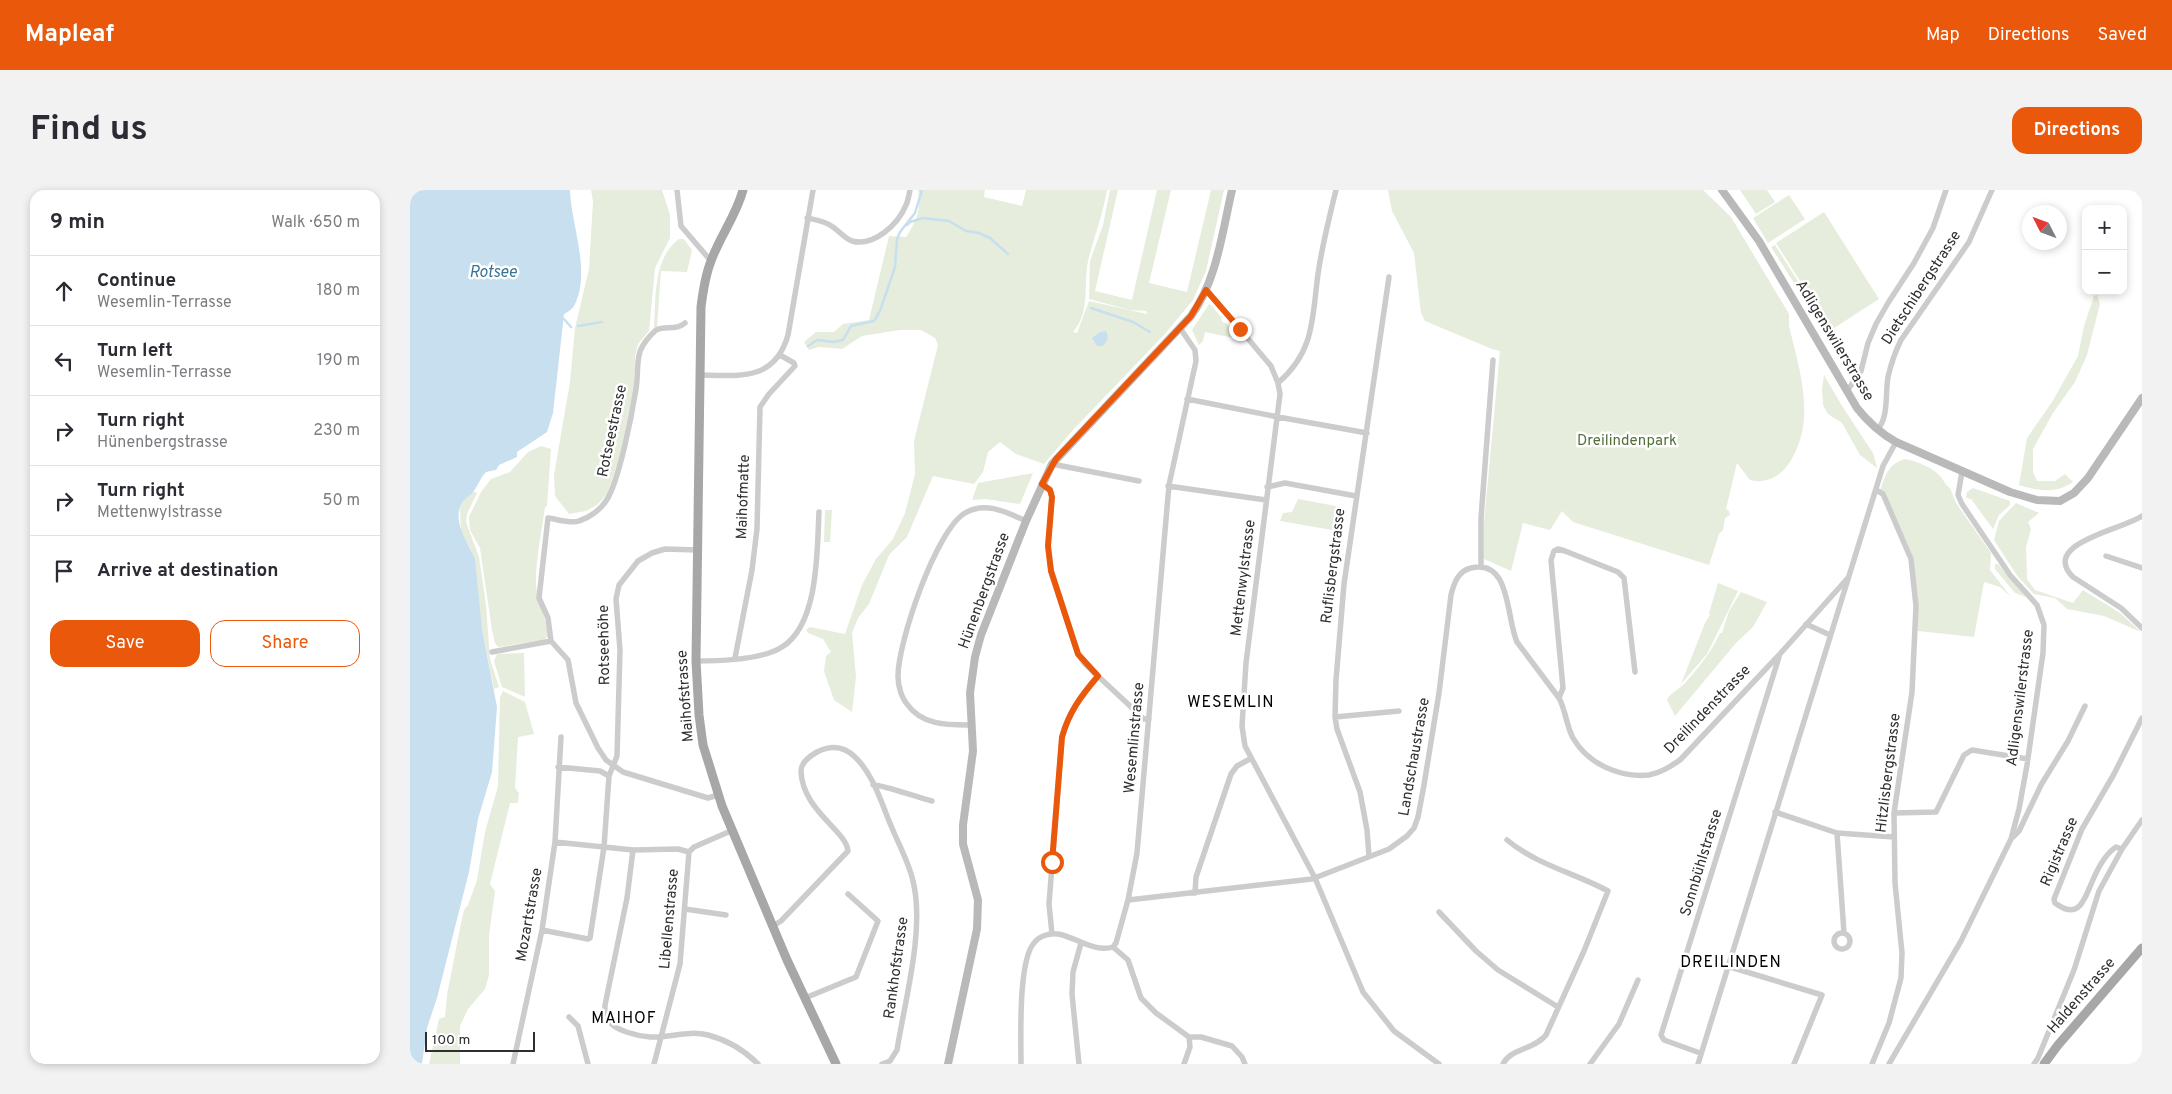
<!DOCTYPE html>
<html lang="en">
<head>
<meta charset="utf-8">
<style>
	:root { --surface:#fff; --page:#f2f2f3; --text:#2b2b33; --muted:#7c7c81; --line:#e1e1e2; --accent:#ea580c }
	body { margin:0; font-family:Overpass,sans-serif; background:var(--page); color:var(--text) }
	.controls { position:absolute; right:15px; top:15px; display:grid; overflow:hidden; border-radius:10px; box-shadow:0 2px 8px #0003 }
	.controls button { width:45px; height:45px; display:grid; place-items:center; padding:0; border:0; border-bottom:1px solid var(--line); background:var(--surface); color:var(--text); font:25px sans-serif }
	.compass { position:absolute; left:1612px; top:15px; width:45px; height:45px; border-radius:50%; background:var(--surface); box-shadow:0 2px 8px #0003; rotate:312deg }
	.scale { position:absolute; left:15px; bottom:12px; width:110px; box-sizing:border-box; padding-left:5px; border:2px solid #2f2f2f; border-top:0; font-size:14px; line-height:18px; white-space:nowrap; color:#2f2f2f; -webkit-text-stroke:4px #fff; paint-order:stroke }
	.stop { position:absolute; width:15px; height:15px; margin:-11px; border:4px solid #ea580c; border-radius:50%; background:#fff }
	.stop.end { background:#ea580c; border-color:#fff; box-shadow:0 1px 5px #0008 }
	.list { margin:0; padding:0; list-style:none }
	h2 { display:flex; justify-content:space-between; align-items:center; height:65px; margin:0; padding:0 20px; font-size:21px }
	h2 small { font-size:16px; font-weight:400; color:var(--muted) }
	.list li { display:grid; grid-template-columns:32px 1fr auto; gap:15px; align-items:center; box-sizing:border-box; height:70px; padding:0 20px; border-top:1px solid var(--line) }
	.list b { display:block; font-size:19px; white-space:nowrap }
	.list p { margin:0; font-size:16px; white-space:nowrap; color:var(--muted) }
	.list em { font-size:16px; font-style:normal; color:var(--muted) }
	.actions { display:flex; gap:10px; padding:15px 20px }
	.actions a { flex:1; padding:11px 0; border:1px solid var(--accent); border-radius:15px; text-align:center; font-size:18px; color:var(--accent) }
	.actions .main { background:var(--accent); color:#fff }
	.icon { flex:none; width:28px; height:28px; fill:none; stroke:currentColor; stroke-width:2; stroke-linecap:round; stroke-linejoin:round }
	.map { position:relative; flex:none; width:1732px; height:874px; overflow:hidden; border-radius:15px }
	header { display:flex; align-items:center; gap:30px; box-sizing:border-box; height:70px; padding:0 25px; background:var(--accent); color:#fff }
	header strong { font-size:24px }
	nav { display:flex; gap:28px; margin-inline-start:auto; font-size:18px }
	.intro { display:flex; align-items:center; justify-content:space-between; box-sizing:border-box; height:120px; padding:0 30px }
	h1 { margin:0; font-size:35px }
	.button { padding:12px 22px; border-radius:15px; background:var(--accent); color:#fff; font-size:18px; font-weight:700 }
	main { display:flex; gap:30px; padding:0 30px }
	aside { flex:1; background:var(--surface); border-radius:15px; box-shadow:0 2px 8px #0003 }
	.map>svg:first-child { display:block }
	.green { fill:#e6eddc }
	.water { fill:#c7dfee }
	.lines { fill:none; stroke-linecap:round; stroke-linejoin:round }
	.stream { stroke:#c7dfee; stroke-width:2.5 }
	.street { stroke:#ccc; stroke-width:5.5 }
	.secondary { stroke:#b9b9b9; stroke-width:8 }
	.primary { stroke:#a7a7a7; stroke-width:9 }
	.route { stroke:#ea580c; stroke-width:6 }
	.labels { text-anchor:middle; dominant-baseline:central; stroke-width:5; stroke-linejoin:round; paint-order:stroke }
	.street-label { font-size:15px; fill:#2f2f2f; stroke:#fff }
	.park-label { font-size:15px; fill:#536e39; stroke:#fff }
	.water-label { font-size:16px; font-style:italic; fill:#387397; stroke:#fff }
	.neighbourhood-label { font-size:16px; letter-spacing:1px; fill:#000; stroke:#fff }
</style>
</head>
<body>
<header>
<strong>Mapleaf</strong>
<nav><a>Map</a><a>Directions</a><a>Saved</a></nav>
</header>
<div class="intro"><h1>Find us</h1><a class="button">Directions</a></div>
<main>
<aside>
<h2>9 min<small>Walk · 650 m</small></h2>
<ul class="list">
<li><svg class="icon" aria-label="ahead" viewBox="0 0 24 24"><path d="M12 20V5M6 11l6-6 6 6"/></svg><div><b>Continue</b><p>Wesemlin-Terrasse</p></div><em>180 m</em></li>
<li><svg class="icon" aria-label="left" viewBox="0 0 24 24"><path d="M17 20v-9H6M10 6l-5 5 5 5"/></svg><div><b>Turn left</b><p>Wesemlin-Terrasse</p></div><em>190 m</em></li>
<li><svg class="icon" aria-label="right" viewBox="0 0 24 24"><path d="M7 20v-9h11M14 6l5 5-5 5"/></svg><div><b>Turn right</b><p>Hünenbergstrasse</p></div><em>230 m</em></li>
<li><svg class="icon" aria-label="right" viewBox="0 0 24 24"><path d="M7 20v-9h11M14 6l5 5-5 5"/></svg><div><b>Turn right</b><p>Mettenwylstrasse</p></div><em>50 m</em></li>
<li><svg class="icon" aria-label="arrive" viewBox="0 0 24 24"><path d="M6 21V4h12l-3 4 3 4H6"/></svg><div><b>Arrive at destination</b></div></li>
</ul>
<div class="actions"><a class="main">Save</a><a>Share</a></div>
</aside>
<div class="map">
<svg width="1732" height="874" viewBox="0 0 1732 874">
	<rect width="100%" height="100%" fill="#fff"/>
	<path class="green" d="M 181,0 L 252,0 L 260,25 L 260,48 L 245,78 L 239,141 L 228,154 L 225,166 L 224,199 L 209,269 L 197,304 L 187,315 L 176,321 L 159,324 L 145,306 L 144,285 L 160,192 L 165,138 L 179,79 L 183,11 Z
		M 508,0 L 575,0 L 574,7 L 612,16 L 616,0 L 697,0 C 693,23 685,45 679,67 C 672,92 682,120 663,142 L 667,143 L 679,111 L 737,124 L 736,121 L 720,120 L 679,109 L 680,71 L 693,35 L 700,0 L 708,0 L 685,101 L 722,110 L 747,0 L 761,0 L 739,93 L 777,102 L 801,0 L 814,0 L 796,81 L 783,110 L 754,145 L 662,241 L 634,274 L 606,264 L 590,252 L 578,262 L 573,282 L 564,294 L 523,286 L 497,347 L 479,365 L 459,414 L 448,428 L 442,443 L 446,487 L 442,522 L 424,510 L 414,481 L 416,466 L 421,462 L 413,449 L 398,443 L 396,440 L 400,437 L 435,444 L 452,395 L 466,369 L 483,349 L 495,323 L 505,284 L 504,251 L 528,155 L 525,148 L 511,140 L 490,140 L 452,146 L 432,159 L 409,157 L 399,160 L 394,152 L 406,142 L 424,142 L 433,134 L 459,130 L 479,46 L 496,47 C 507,30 511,21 508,0 Z
		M 978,0 L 1293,0 L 1321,27 L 1379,124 L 1379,136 C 1390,182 1408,234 1377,276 C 1369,287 1354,294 1340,290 L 1327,273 L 1316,319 L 1319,321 L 1320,325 L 1315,328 L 1313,340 L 1309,344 L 1299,375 L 1163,332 L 1152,321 L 1140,340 L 1113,333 L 1101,381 L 1074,369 L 1074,332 L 1090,161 L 1082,159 L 1015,131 L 1011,123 L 1004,63 L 982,21 Z
		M 1330,0 L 1357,0 L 1365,12 L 1346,24 Z
		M 1379,5 L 1395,29 L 1358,53 L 1343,28 Z
		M 1414,22 L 1469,109 L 1421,140 L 1366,53 Z
		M 269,49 L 274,49 L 282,60 L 277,82 L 251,81 L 247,137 L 244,137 C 246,108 243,68 269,49 Z
		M 1365,55 L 1435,165 L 1432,168 L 1361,57 Z
		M 1687,105 L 1690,114 L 1677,165 L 1665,192 L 1643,223 L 1623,259 L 1623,282 L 1627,291 L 1645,291 L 1655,284 L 1663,292 C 1646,304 1628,301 1609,295 L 1617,248 L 1642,212 L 1668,166 L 1674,136 L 1684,106 Z
		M 799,114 L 801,115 L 812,128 L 811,130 L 814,133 L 815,132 L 825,143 L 824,148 L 795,142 L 793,151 L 789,155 L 782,140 Z
		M 1414,185 L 1432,216 L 1463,263 L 1467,278 L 1450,265 L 1432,233 L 1418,224 L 1413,215 L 1412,199 Z
		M 131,256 L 141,259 L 137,316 L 135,317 C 132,340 123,381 127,402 C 129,418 138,431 138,447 L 133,450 L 88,457 L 85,453 L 82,440 L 70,358 L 60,340 L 59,327 L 71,302 L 81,289 L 100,282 L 118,262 Z
		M 1495,269 C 1506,271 1522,277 1530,286 C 1534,290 1535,295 1540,298 L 1546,313 L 1581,363 L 1580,380 L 1601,407 L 1590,397 L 1574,392 L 1564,447 L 1508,441 L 1508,408 L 1502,367 L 1470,301 C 1475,286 1478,274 1495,269 Z
		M 623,283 L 610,314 L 575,309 L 562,310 L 568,293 Z
		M 1563,298 L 1600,311 L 1600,315 L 1589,325 L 1583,339 L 1561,309 L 1556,308 L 1557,302 Z
		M 63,301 L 67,303 L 57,324 L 56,332 L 69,367 L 76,415 L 80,469 L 89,497 L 84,499 L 72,439 L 61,359 L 51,342 L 50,318 L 53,311 Z
		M 888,309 L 926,316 L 922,340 L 870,331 L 873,323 L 882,322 Z
		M 1606,313 L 1629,323 L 1618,332 L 1621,339 L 1616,357 L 1617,389 L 1625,400 L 1663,413 L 1673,400 L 1710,423 L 1731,442 L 1694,426 L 1657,419 L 1645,408 L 1624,404 L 1608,387 L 1584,350 L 1589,331 Z
		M 415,320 L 422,320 L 420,352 L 414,352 Z
		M 1585,374 L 1588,374 L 1616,407 L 1605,403 L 1585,379 Z
		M 1308,393 L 1328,401 L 1297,464 L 1271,494 L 1295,433 L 1300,425 L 1299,423 Z
		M 1331,402 L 1357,412 L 1343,437 L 1326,453 L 1265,526 L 1257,510 C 1260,503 1271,498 1276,492 C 1290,476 1301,462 1310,443 L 1312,443 L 1319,421 Z
		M 114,463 L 115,507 L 92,497 L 84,471 L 87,464 Z
		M 93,501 L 115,512 L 124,544 L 108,547 L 105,598 L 109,603 L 108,613 L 100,613 L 80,694 L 85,701 L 79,746 L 79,785 L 75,799 L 58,819 L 50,836 L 50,874 L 19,874 L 29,829 L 35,827 L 37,805 L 50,738 L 54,720 L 58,715 L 67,690 L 75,642 L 88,596 L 90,507 Z"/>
	<path class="water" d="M 0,0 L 160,0 C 161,35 181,80 165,114 C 163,119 158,122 154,124 L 143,223 L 137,242 L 107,262 L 107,267 L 89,275 L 86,280 L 76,282 C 70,288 68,296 63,302 C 60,306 54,309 52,313 C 41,332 59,353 65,369 L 72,439 L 87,517 L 82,582 L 68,629 L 59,682 L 27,808 L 17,838 L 12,874 L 0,874 Z
		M 696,141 C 699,148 698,150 693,156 L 687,156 L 682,148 L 690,142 Z"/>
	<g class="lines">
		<path class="stream" d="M 497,35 L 500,32 L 513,28 L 539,31 L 556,41 L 569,43 L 580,48 L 598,64
			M 681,118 L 723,132 L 740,142
			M 154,129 L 161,137
			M 168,136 L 192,132
			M 398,156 L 407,150 L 424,152 L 433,150 L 441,136 L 464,131 L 470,121 L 485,77 L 487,49 L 490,42 L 505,23 L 512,0"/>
		<path class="street" d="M 267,0 L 271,36 L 301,71
			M 397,28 C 406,30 415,31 423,37 C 429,41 434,48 442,51 C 463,57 488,35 496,15 C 498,11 499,5 500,0
			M 797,100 L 861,176 L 868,193 L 870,204 L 836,473 L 832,536 L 835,556 L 905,688 L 953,802 L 984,841 L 1029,874
			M 290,185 C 330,186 365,191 378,145 L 403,0
			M 868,193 C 905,161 902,128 908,84 C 912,56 919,28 926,0
			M 1437,201 L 1451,181 L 1458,153 L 1466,134 L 1478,113 L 1504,73 L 1523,38 L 1536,0
			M 777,209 L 868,227 L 957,243
			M 1467,240 C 1479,228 1475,204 1478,187 C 1481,174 1485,162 1491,150 L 1559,52 L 1582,0
			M 642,274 L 729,291
			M 631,294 L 640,300 L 642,307 L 638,356 L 641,381 L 668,464 L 674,473 L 734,529 L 739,529
			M 758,296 L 856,310
			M 857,297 L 875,293 L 946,306
			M 1732,326 C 1715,339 1629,353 1663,387 L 1711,418 L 1732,438
			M 1696,366 L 1732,378
			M 1071,377 L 1071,328 L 1083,170
			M 1396,434 L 1420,445
			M 141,451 L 138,428 L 129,408 L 138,328 C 147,329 160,334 169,331 C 179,328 190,320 196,311 C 209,292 222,224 226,199 C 230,172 222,162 246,140 C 255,135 266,141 275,133
			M 82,462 L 141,451 L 158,470 L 166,513 L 188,558 L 196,570 L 213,582 L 298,608 L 308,605
			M 325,468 L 342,380 L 347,339 L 350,217 L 359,204 L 385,176 L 384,173 L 370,165
			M 286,471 C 310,471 352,470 372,457 C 409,434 407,360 409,322
			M 1225,482 L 1214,388 L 1208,382 L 1155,361 L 1148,359 L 1144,361 L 1141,370 L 1153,498 L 1149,508 C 1156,521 1156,535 1163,548 C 1178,574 1210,588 1239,585 C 1251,583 1261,576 1270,570 L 1369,465 L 1437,389
			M 925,527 L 989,521
			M 562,535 C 539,535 512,536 497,514 C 491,507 488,495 488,486 C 488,452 526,340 555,323 C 576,311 596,322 616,331
			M 148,577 L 190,581 L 199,586
			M 463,595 C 471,594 509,608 522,611
			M 1365,622 L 1427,643 L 1484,647
			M 1484,623 L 1526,622 L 1554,565 L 1562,560 L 1618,569
			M 1427,643 L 1434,743
			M 1603,647 L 1609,641 L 1631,595 L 1658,551 L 1675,516
			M 145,652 L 223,660 L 268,659 L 279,662
			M 1712,659 L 1706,657 C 1695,664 1687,680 1682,692 C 1674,710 1669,731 1645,713 L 1644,709 L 1672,639 L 1704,584 L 1732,528
			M 223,660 L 217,708 L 195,815 C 195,820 194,825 198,830 C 205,841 228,846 240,847 C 260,848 278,840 298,845 C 317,850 334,860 348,874
			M 959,666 L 957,640 L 950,602 L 927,539 L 925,527 L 926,490 L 934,394 L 979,87
			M 785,703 L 786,687 L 821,584 L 827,576 L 840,569
			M 718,710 L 902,689 L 979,659 L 997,646 L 1004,638 L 1008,627 L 1014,595 L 1029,503 L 1041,405 C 1044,393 1048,381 1061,378 C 1101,368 1096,428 1107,452 L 1149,508
			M 275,719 L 316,725
			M 1029,722 L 1066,761 L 1088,780 L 1148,817
			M 363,736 L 371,731 L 438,661 C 436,640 392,620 391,581 C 391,572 400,566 407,562 C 421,555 434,556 445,567 C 464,585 472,615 482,638 C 489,655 499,673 503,691 C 515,739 495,810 487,860 L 480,871 L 472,874
			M 132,740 L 178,749 L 180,748 L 194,657 L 199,586 L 207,566 L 210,460 L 206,409 L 209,395 L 228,371 L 242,363 L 255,359 L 288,360
			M1424 751a8 8 0 1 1 16 0a8 8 0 1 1-16 0Z
			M 642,744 L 639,714 L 652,547 C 659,522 671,505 688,486
			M 703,757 L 718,770 L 731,808 L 746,823 L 779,847 L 791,847 L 822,856 L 832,867 L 835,874
			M 1317,776 L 1412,805 L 1384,874
			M 395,808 L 446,787 L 468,731 L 438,704
			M 159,827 L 168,836 L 178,874
			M 1290,863 L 1254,850 L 1251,845 L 1369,467
			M 103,874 L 132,740 L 145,652 L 151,547
			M 244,874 L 270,774 L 279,662 L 284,657 L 323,640
			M 611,874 C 611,849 608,771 624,753 C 629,746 639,743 648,744 C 666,747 684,763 703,757 L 706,753 L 718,710 L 727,663 L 759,295 L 786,171 L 785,160 L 770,138
			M 669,874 L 662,804 L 663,782 L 671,753
			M 774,874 L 780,857 L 779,847
			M 1093,874 C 1101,858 1124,860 1136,845 L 1174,761 L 1198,701 C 1165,683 1127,675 1097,650
			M 1180,874 L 1209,834 L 1228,790
			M 1288,874 L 1473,276 L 1486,252
			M 1462,874 L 1479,833 L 1491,788 L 1492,763 L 1485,693 L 1484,623 L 1502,502 L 1506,416 L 1501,369 L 1473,304 L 1466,300
			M 1479,874 L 1551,751 L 1601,649 L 1609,619 L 1617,575 L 1633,463 L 1634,435 L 1627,415 L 1600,385 L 1552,314 L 1548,305 L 1552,282
			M 1624,874 L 1628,868 L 1664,780 L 1689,701 L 1712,659 L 1732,630"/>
		<path class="secondary" d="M 1312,0 L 1349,51 L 1447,218 C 1458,232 1470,243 1486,252 L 1600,302 L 1627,310 L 1650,311 L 1664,303 L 1678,288 L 1732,208
			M 538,874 L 567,739 L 568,710 L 553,654 L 553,635 L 563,561 L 560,503 L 565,467 L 571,445 L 616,331 L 642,274 L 781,126 C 807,90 812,43 822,0"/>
		<path class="primary" d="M 333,0 C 326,26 310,46 301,71 C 295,86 293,101 291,117 L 286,471 L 289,525 L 293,555 L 312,616 L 377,770 L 426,874
			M 1634,874 L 1648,855 L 1732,758"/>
	</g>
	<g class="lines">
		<path class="route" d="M 642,672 L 652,547 C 659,522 671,506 688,486 L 668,464 L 641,381 L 638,356 L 642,307 L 640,300 L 632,294 L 646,269 L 781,126 L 796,100 L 830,139"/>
	</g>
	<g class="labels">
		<g class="street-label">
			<text transform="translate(1512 98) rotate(-57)">Dietschibergstrasse</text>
			<text transform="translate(1424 151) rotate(59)">Adligenswilerstrasse</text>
			<text transform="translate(203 241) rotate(-78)">Rotseestrasse</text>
			<text transform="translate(334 307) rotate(-88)">Maihofmatte</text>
			<text transform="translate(924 376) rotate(-83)">Ruflisbergstrasse</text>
			<text transform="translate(834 388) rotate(-83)">Mettenwylstrasse</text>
			<text transform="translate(575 401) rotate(-70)">Hünenbergstrasse</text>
			<text transform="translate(195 455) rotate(-91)">Rotseehöhe</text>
			<text transform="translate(276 506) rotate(-94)">Maihofstrasse</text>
			<text transform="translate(1611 508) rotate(-83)">Adligenswilerstrasse</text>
			<text transform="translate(1298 520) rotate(-46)">Dreilindenstrasse</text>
			<text transform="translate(725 548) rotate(-85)">Wesemlinstrasse</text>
			<text transform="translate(1005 567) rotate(-80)">Landschaustrasse</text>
			<text transform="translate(1479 583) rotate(-83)">Hitzlisbergstrasse</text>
			<text transform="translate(1650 662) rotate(-67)">Rigistrasse</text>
			<text transform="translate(1292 673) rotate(-73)">Sonnbühlstrasse</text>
			<text transform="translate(120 725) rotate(-80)">Mozartstrasse</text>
			<text transform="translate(260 729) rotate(-85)">Libellenstrasse</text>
			<text transform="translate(487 778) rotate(-82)">Rankhofstrasse</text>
			<text transform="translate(1672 806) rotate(-49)">Haldenstrasse</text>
		</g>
		<g class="park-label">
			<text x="1217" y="251">Dreilindenpark</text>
		</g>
		<g class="water-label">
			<text x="83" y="83">Rotsee</text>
		</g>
		<g class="neighbourhood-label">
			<text x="821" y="513">WESEMLIN</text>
			<text x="1321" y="773">DREILINDEN</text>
			<text x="214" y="829">MAIHOF</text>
		</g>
	</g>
</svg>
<div class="controls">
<button>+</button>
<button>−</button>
</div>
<svg class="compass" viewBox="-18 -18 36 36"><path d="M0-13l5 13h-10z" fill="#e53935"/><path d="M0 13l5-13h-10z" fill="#7c7c81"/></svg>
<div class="scale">100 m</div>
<div class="stop" style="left:642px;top:672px"></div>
<div class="stop end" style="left:830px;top:139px"></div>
</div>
</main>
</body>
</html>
